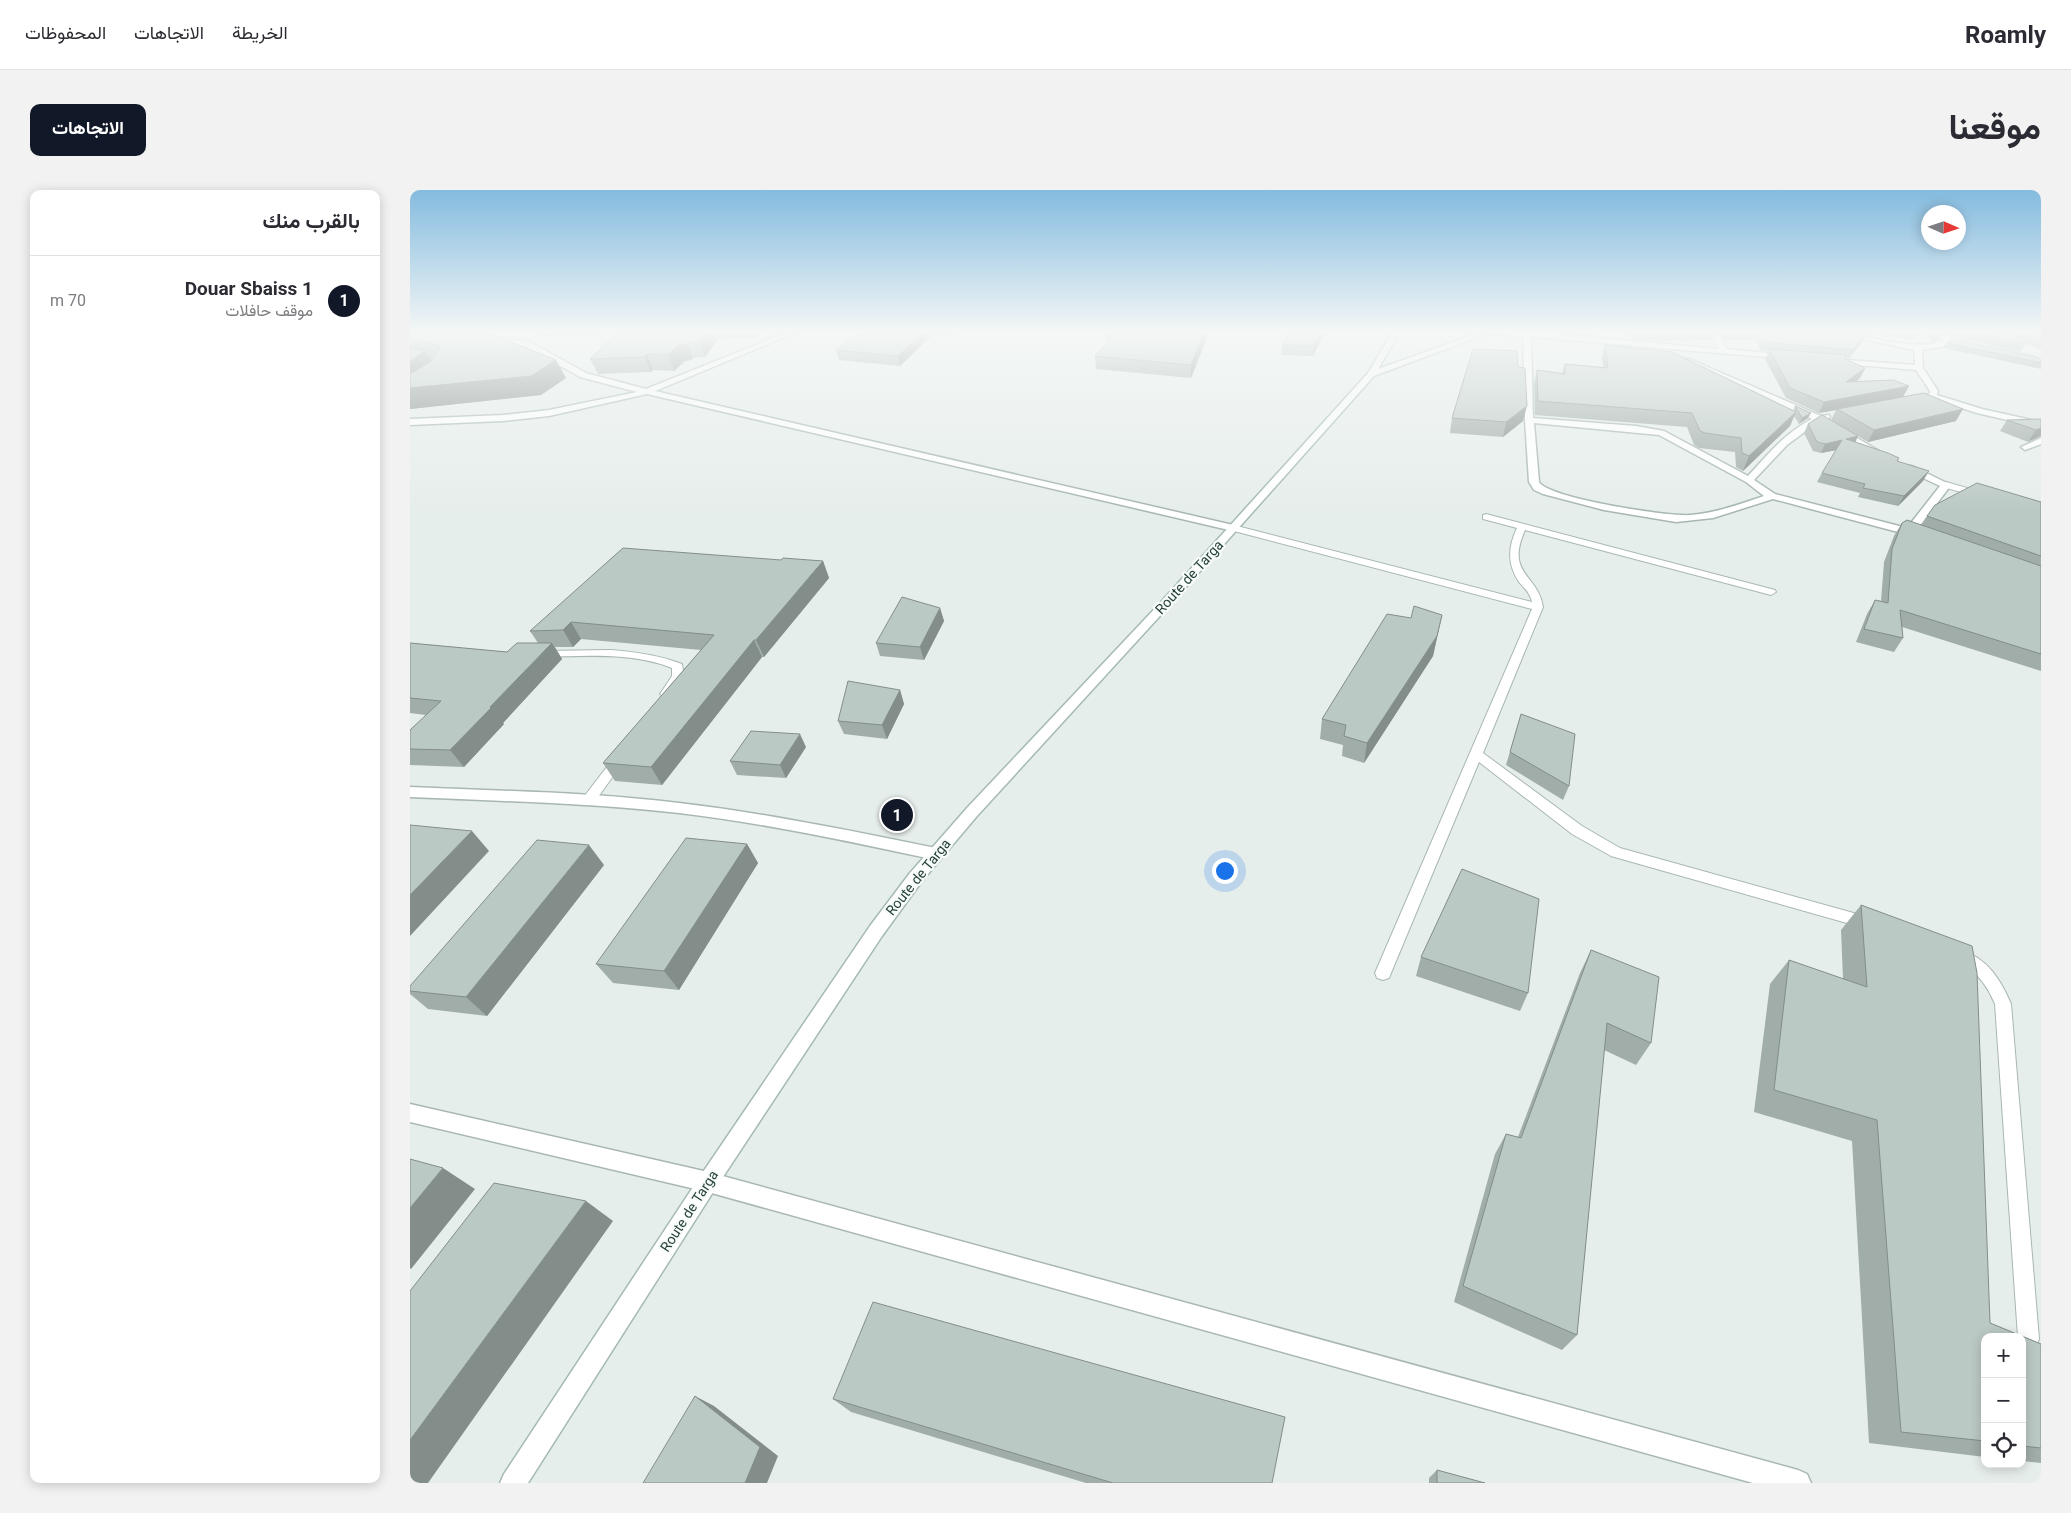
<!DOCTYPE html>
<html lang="ar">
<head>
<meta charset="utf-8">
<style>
	:root { --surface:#fff; --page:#f2f2f3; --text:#2b2b33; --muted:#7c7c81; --line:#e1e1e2; --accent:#111827 }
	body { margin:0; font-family:Roboto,Vazirmatn,sans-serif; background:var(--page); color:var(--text); direction:rtl }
	.controls { position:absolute; right:15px; bottom:15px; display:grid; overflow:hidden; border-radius:10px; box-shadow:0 2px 12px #0003 }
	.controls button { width:45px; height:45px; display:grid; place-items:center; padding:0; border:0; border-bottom:1px solid var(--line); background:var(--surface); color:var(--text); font:25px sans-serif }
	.compass { position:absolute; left:1511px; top:15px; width:45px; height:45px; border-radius:50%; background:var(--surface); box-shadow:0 2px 12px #0003; rotate:93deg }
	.you { position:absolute; left:814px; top:680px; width:18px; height:18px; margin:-12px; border:4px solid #fff; border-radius:50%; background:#1a73e8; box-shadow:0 0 0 8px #1a73e833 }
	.badge { display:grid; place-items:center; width:32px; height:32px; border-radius:50%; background:var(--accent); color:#fff; font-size:16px; font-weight:700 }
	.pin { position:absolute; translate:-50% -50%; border:2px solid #fff; box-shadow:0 1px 5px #0006 }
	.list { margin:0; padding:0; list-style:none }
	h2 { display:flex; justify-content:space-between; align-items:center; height:65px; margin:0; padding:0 20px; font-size:21px }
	h2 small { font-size:16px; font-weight:400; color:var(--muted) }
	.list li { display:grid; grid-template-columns:32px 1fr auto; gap:15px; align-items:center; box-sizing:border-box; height:90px; padding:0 20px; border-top:1px solid var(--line) }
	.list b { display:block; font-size:19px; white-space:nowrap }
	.list p { margin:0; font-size:16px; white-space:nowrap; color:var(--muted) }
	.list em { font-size:16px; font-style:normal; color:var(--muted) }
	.icon { flex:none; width:28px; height:28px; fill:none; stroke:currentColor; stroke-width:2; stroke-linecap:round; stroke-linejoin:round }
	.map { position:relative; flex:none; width:1631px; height:1293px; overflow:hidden; direction:ltr; border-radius:10px }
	header { display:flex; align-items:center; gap:30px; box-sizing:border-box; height:70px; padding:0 25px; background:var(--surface); border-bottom:1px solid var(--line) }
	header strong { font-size:24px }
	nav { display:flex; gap:28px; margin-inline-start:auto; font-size:18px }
	.intro { display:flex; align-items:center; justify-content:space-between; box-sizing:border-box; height:120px; padding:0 30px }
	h1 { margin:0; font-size:35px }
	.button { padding:12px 22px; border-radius:10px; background:var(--accent); color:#fff; font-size:18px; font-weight:700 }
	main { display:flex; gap:30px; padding:0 30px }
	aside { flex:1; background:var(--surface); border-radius:10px; box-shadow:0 2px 12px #0003 }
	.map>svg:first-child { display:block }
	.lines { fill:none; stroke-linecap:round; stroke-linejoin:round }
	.service-casing { stroke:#a8b7b2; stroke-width:2 }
	.minor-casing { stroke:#a8b7b2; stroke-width:3 }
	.secondary-casing { stroke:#a4bab3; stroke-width:3 }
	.service { fill:#fff; fill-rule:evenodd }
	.minor { fill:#fff; fill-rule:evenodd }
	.secondary { fill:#fff; fill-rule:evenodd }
	.wall { fill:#a1ada9 }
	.shaded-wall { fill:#838d89 }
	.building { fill:#bbc9c4; stroke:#838d89 }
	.labels { text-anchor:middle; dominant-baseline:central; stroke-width:4.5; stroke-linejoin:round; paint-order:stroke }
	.street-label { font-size:14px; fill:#25413a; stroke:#f7fbf9 }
</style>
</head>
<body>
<header>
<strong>Roamly</strong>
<nav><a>الخريطة</a><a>الاتجاهات</a><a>المحفوظات</a></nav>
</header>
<div class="intro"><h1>موقعنا</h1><a class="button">الاتجاهات</a></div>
<main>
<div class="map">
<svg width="1631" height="1293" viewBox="0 0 1631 1293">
	<rect width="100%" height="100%" fill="#e6eeeb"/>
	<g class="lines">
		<g class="service-casing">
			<path id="service" d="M 1536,292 L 1575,303 L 1576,305 L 1572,308 L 1533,297 L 1533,293 Z
				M 1076,324 L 1365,400 L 1366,402 L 1361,405 L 1115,340 C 1095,385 1128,384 1133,417 L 1073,563 L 1172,636 L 1210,658 L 1458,727 L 1463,729 L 1465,733 L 1463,737 L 1458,739 L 1201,666 L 1162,644 L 1069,572 L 981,783 L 979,788 L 973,790 L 967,788 L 965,783 L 1122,419 L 820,340 L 818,338 L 823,335 L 1122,412 C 1120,403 1115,399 1109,392 C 1097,374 1098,357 1107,338 L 1073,329 L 1073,325 Z
				M 201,460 C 226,462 249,465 272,474 L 274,486 L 260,507 L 256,508 L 250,504 L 262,486 L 262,478 C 222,462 174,466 131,467 L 125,464 L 131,461 Z
				M 210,564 L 214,565 L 216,568 L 214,571 L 183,614 L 173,614 L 171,611 L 173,608 L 206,565 Z
				M 1551,760 C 1577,768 1591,790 1601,814 L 1629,1149 L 1626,1156 L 1619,1159 L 1612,1157 L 1612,1147 L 1608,1147 L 1585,814 C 1579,800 1571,787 1559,778 C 1553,774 1547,772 1543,766 L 1546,762 Z"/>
		</g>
		<g class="minor-casing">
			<path id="minor" d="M 126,140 L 200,140 L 196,142 L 129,144 L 125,142 Z
				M 383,140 L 392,140 L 245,201 L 823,335 L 828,338 L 823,341 L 237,204 L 139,226 L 93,231 L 0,235 L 0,229 L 93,225 L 139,220 L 227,202 L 170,187 L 115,156 L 77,151 L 76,149 L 80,147 L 120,152 L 176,183 L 236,199 Z
				M 1049,140 L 1117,141 L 1308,159 L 1300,140 L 1307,140 L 1316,159 L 1378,165 L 1382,167 L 1378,169 L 1121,147 L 1123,228 L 1226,236 L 1254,241 L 1338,286 C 1358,264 1376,242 1402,229 L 1276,173 L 1276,169 L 1279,169 L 1411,226 L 1419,225 L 1420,227 L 1417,230 L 1474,264 L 1472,266 L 1466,266 L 1408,232 L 1377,255 L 1344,290 L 1365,304 L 1497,338 L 1530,296 L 1496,280 L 1496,276 L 1502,276 L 1541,295 L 1506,341 L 1512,344 L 1507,347 L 1363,309 L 1303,328 L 1266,332 L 1194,320 L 1133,304 L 1124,300 L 1119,292 L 1115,230 L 1113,146 L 1053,142 ZM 1124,233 L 1249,245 L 1336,292 L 1354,306 C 1330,314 1306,323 1280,325 C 1259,327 1137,308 1129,292 Z
				M 1411,140 L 1424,140 C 1453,145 1508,163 1534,150 L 1518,140 C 1528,140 1533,142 1542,148 L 1542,152 L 1532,157 L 1512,160 L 1513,178 L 1528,201 L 1527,205 L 1572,219 L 1631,232 L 1631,238 L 1567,223 L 1523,209 L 1499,211 L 1499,207 L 1519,204 L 1520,201 L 1506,180 L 1423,173 L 1419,171 L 1423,169 L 1505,175 L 1504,160 Z
				M 1631,248 L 1631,254 L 1615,260 L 1611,257 Z
				M 0,597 C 90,601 179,602 269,613 C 355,623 441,641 526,658 L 531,660 L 534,664 L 531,668 L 526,670 C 441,652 355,633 269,623 C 180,613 90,611 0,607 Z
				M 0,914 L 298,982 L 1388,1280 L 1397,1284 L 1401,1293 L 1343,1293 L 298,1002 L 0,932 Z"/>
		</g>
		<g class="secondary-casing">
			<path id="secondary" d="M 984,140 L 991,140 L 968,179 L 1077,140 L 1084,141 L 964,186 L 759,416 L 567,626 L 512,691 L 472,746 L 305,999 L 118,1293 L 90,1293 L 94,1284 L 291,985 L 460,736 L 500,683 L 557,618 L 751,412 L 958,183 Z"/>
		</g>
		<use href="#service" class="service"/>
		<use href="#minor" class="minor"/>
		<use href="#secondary" class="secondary"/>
	</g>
	<path class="wall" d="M 0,140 L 146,170 L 156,188 L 131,205 L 0,219 Z
		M 211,140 L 352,140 L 346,148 L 308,149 L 295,167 L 283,168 L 281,170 L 275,171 L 264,181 L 243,180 L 241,182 L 188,184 L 180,169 Z
		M 455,140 L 548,140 L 541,145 L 523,144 L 490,176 L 429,170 L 426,160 Z
		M 695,140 L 800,140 L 781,188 L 686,179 L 685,166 L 700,151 L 696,150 Z
		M 917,140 L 903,166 L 872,165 L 872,155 Z
		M 1215,140 L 1304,140 L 1305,143 L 1302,150 L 1249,151 L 1224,149 Z
		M 1308,140 L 1631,140 L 1631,159 L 1614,153 L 1615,154 L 1610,162 L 1542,146 L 1533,142 L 1529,149 L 1522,152 L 1514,140 L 1500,150 L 1461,142 L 1458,145 L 1456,145 L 1453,151 L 1439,168 L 1436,167 L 1436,169 L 1455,178 L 1450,188 L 1446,192 L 1493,206 L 1546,231 L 1458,252 L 1421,230 L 1426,220 L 1409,223 L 1376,208 L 1355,169 L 1359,161 L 1351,160 L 1346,150 L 1314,150 Z
		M 1537,153 L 1631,170 L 1631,179 L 1534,158 Z
		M 1195,155 L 1383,221 L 1385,216 L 1398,228 L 1389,234 L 1384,226 L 1380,236 L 1333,281 L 1326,277 L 1325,262 L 1289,258 L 1284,255 L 1277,237 L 1125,225 L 1124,193 L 1127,180 L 1152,183 L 1155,174 L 1193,177 L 1192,168 Z
		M 1042,228 L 1113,231 L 1093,247 L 1040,243 Z
		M 1597,230 L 1631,238 L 1618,252 L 1590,241 Z
		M 1398,234 L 1489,268 L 1488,271 L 1513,291 L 1488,316 L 1448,307 L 1450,303 L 1407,292 L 1412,283 L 1426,260 L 1411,263 L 1403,261 L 1394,243 Z
		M 1631,312 L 1631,481 L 1492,437 L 1493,448 L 1484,462 L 1446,452 L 1457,424 L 1465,410 L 1471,411 L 1474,372 L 1484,346 L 1492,333 L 1511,335 L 1517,326 Z
		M 371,370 L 413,371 L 419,388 L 354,467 L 352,467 L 252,595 L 205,591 L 193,573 L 291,460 L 171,449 L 163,457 L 145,457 L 152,469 L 93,533 L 94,534 L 54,577 L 0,575 L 0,540 L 16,525 L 0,523 L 0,453 L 97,462 L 128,453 L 120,441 Z
		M 530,418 L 534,431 L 514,470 L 470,466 L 466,453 Z
		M 1032,425 L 1023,466 L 954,573 L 932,566 L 933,555 L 910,549 L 912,529 L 1001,428 Z
		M 490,500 L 494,514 L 477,549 L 434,544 L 428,531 Z
		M 1111,524 L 1159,596 L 1153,610 L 1096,575 Z
		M 396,557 L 376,588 L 327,585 L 320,571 Z
		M 337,654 L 348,673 L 269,800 L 203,793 L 186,774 Z
		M 194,675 L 77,826 L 18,819 L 0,804 L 0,796 Z
		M 1451,715 L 1580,1133 L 1631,1154 L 1631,1273 L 1612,1271 L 1612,1147 L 1575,1147 L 1575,1267 L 1459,1253 L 1442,951 L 1344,922 L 1360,794 L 1379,770 L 1433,789 L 1431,740 Z
		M 1181,760 L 1241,853 L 1226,875 L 1194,860 L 1167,1145 L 1152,1160 L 1044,1112 L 1085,964 L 1096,944 L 1108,947 L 1170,783 Z
		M 1011,767 L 1118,803 L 1110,821 L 1006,786 Z
		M 423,1209 L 862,1293 L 676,1293 L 441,1222 Z
		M 1027,1280 L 1075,1293 L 1019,1293 L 1019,1288 Z"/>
	<path class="shaded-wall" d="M 298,140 L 304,140 L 308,149 L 295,167 L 289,152 Z
		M 343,140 L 352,140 L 346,148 Z
		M 515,140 L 523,140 L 523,144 L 490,176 L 488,166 Z
		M 540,140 L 548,140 L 541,145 Z
		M 795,140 L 800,140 L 781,188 L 781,175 Z
		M 912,140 L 917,140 L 903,166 L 903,156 Z
		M 1508,140 L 1514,140 L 1500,150 L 1504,143 Z
		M 1533,142 L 1529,149 L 1522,152 L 1526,144 Z
		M 1457,143 L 1453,151 L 1439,168 L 1443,160 Z
		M 276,153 L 283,168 L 281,170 L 275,171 L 264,181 L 258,165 L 268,155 Z
		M 15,160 L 27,179 L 146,170 L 156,188 L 131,205 L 0,219 L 0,172 Z
		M 237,164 L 243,180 L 241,182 L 234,167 Z
		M 1455,178 L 1450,188 L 1431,203 L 1436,192 Z
		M 1499,196 L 1493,207 L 1427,219 L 1426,220 L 1409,223 L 1414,212 Z
		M 1117,216 L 1113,231 L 1093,247 L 1096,232 Z
		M 1553,219 L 1546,231 L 1458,252 L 1464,240 Z
		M 1386,222 L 1380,236 L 1333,281 L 1339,266 Z
		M 1401,223 L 1398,228 L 1389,234 L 1392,228 Z
		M 1631,238 L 1631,246 L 1618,252 L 1626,240 Z
		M 1448,246 L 1444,256 L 1436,249 Z
		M 1432,250 L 1427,260 L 1411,263 L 1415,254 Z
		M 1519,281 L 1513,291 L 1488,316 L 1494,306 Z
		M 413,371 L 419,388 L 354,467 L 346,450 Z
		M 530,418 L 534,431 L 514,470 L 510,457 Z
		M 1032,425 L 1023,466 L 954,573 L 957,553 Z
		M 161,432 L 171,449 L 163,457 L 153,440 Z
		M 344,450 L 352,467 L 252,595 L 241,577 Z
		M 142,453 L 152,469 L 93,533 L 94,534 L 54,577 L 40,560 L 80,517 Z
		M 490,500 L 494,514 L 477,549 L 472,535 Z
		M 390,544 L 396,557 L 376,588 L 370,575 Z
		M 62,641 L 79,661 L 0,746 L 0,705 Z
		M 337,654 L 348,673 L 269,800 L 254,781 Z
		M 179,655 L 194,675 L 77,826 L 56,807 Z
		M 33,978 L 65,999 L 1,1079 L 0,1078 L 0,1018 Z
		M 176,1011 L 203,1031 L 18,1293 L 0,1293 L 0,1250 Z
		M 285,1206 L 304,1216 L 368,1266 L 357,1293 L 335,1293 Z"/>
	<path class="building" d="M 0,140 L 70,140 L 146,170 L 121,186 L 0,198 L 0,184 L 21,171 L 30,157 L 15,151 L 0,151 Z
		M 211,140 L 298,140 L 289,152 L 276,153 L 275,155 L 268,155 L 258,165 L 237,164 L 234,167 L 180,169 Z
		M 455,140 L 515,140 L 488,166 L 426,160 Z
		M 710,140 L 795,140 L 781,175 L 685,166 Z
		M 881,140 L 912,140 L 903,156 L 872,155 Z
		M 1224,140 L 1304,140 L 1305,143 L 1252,143 L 1226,141 Z
		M 1315,140 L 1439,140 L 1457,143 L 1443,160 L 1354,152 L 1349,142 L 1317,142 Z
		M 1490,140 L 1508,140 L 1504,143 Z
		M 1523,140 L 1530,140 L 1533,142 L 1526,144 Z
		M 1550,140 L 1598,140 L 1615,154 Z
		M 1602,140 L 1631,140 L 1631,150 Z
		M 1543,149 L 1627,167 L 1631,170 L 1631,173 L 1537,153 Z
		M 1195,155 L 1262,162 L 1386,222 L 1339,266 L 1332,263 L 1331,248 L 1295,243 L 1290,241 L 1282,223 L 1128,211 L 1127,180 L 1155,184 L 1155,174 L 1198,178 Z
		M 0,158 L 15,160 L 0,172 Z
		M 1063,159 L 1107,161 L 1108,177 L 1115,178 L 1117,216 L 1096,232 L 1042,228 Z
		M 1359,159 L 1437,165 L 1435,169 L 1455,178 L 1436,192 L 1483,190 L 1499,196 L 1414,212 L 1380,198 Z
		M 1514,203 L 1553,219 L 1464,240 L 1427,219 Z
		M 1385,216 L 1401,223 L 1392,228 Z
		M 1412,225 L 1448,246 L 1436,249 L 1478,263 L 1489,268 L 1487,271 L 1519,281 L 1494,306 L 1453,298 L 1455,294 L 1412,283 L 1432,250 L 1415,254 L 1407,252 L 1398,234 Z
		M 1631,229 L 1631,238 L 1626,240 L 1597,230 Z
		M 1567,293 L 1631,312 L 1631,366 L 1517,326 L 1525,315 Z
		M 1497,330 L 1631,376 L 1631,464 L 1490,420 L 1493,448 L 1454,439 L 1465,410 L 1478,413 L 1482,359 L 1492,333 Z
		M 213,358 L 371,370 L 373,368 L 413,371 L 346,450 L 344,450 L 241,577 L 193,573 L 304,445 L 161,432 L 153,440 L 120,441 Z
		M 492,407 L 530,418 L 510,457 L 466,453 Z
		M 1004,416 L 1032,425 L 1027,446 L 957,553 L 934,546 L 936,535 L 912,529 L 977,424 L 1001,428 Z
		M 0,453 L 97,462 L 107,453 L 142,453 L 80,517 L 81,518 L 40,560 L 0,559 L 0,540 L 31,511 L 0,508 Z
		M 438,491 L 490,500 L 472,535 L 428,531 Z
		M 1111,524 L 1165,544 L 1159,596 L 1100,562 Z
		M 341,541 L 390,544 L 370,575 L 320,571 Z
		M 0,635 L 62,641 L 0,705 Z
		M 276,648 L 337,654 L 254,781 L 186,774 Z
		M 127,650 L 179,655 L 56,807 L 0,801 L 0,796 Z
		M 1052,679 L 1129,709 L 1118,803 L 1011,767 Z
		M 1451,715 L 1562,756 L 1567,783 L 1580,1133 L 1631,1154 L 1631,1258 L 1612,1256 L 1612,1147 L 1575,1147 L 1575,1251 L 1491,1242 L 1467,930 L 1364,900 L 1379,770 L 1457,797 Z
		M 1181,760 L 1249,787 L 1241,853 L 1197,833 L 1167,1145 L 1053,1096 L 1096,944 L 1111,948 Z
		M 0,969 L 33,978 L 0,1018 Z
		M 84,993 L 176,1011 L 0,1250 L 0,1101 Z
		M 463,1112 L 875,1227 L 862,1293 L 703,1293 L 423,1209 Z
		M 285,1206 L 350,1257 L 335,1293 L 233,1293 Z
		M 1027,1280 L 1075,1293 L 1027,1293 Z"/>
	<linearGradient id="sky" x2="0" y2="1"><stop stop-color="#84bbdf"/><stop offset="0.44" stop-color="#f4f7f6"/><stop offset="1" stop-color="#f4f7f6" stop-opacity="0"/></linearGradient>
	<rect width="1631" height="321" fill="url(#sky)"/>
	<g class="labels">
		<g class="street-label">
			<text transform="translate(779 387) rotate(-48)">Route de Targa</text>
			<text transform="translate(508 687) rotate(-51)">Route de Targa</text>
			<text transform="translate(279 1021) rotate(-57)">Route de Targa</text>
		</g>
	</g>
</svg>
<div class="controls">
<button>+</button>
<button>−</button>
<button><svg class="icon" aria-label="locate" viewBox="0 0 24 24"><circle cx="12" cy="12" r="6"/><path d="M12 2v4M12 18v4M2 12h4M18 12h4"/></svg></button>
</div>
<svg class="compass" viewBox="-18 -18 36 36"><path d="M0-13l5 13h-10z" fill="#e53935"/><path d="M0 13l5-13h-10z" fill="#7c7c81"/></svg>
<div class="you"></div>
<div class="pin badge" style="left:487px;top:625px">1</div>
</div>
<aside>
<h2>بالقرب منك<small></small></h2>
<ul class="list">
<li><span class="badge">1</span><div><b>Douar Sbaiss 1</b><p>موقف حافلات</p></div><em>70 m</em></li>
</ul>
</aside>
</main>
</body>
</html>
